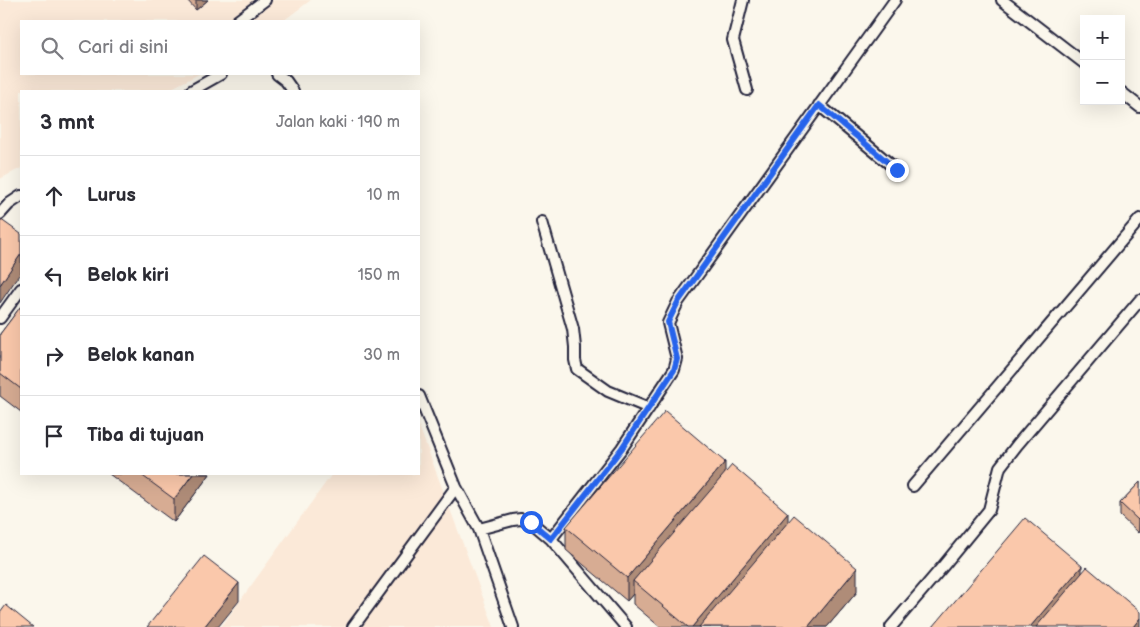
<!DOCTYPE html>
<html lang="id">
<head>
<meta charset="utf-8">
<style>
	:root { --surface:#fff; --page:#f2f2f3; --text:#2b2b33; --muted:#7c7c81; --line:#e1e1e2 }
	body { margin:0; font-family:"Balsamiq Sans",sans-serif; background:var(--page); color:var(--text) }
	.controls { position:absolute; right:15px; top:15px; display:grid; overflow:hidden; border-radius:0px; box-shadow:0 5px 20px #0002 }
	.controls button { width:45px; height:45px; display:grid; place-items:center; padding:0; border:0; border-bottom:1px solid var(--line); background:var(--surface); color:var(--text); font:25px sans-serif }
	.stop { position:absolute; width:15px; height:15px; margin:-11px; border:4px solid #2563eb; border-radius:50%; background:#fff }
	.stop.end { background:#2563eb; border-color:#fff; box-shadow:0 1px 5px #0008 }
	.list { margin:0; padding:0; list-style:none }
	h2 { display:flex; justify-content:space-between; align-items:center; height:65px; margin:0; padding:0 20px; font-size:21px }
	h2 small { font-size:16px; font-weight:400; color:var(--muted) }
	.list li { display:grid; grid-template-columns:32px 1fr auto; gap:15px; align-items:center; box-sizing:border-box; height:80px; padding:0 20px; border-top:1px solid var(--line) }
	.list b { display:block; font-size:19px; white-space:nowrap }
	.list em { font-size:16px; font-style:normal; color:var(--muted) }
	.icon { flex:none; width:28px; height:28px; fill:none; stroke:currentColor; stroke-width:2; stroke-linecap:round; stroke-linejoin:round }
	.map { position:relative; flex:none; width:1140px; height:627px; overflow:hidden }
	.search { position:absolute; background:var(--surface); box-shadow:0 5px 20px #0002; left:20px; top:20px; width:400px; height:55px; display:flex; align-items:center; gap:12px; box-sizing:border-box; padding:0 18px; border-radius:0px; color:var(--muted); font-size:19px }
	.panel { position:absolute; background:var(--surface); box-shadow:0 5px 20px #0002; left:20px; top:90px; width:400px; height:385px; border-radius:0px }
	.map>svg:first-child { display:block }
	.built { fill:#fbe9d8 }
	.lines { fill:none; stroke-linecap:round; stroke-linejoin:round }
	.lane-casing { stroke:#22223b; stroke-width:14 }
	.lane { stroke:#fbf7ec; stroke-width:10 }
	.wall { fill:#d7ac93; stroke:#22223b }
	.shaded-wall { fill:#af8c78; stroke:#22223b }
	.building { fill:#fac8ab; stroke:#22223b }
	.route { stroke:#2563eb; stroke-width:6 }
</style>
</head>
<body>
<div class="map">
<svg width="1140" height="627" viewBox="0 0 1140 627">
	<rect width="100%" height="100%" fill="#fbf7ec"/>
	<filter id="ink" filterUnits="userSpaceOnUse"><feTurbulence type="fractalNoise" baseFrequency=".02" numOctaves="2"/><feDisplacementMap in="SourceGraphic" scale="10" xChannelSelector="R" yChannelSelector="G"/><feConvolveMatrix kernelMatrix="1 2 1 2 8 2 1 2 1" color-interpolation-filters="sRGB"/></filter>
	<g filter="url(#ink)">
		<path class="built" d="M 0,0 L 311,0 L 283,21 L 21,21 L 21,74 L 199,74 L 166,91 L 21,91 L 21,168 L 0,179 Z
			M 419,426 L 494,627 L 221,627 L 332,474 L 419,474 Z"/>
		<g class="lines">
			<g class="lane-casing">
				<path id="lane" d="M 743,0 L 733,40 L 747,90
					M 1002,0 L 1084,63
					M 237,21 L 265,0
					M 277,74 L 286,81 L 293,91
					M 191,91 L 221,74
					M 1121,92 L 1140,107
					M 819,105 L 897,170
					M 0,214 L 9,204 L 21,196
					M 542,222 L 573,329 L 575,347 L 575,360 L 577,369 L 608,391 L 649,408
					M 0,318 L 21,289
					M 419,396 L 456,487 L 479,529 L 513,627
					M 913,486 L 1140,219
					M 479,529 L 513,520 L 521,519 L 531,522 L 551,539 L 626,627
					M 551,539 L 622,448 L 674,370 L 677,359 L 668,323 L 678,302 L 895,0
					M 353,627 L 456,487
					M 891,627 L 944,565 L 989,510 L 1000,467 L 1017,445 L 1140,300"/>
			</g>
			<use href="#lane" class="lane"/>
		</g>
		<path class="wall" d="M 187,0 L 208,0 L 196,10 Z
			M 21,306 L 21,412 L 0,396 L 0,334 Z
			M 725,472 L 788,521 L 857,592 L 827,627 L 660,627 L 633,604 L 633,594 L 627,601 L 566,550 L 566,527 Z
			M 109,474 L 210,474 L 174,522 Z
			M 1140,482 L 1138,533 L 1120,516 L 1120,503 Z"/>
		<path class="shaded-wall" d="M 196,0 L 208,0 L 196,10 Z
			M 21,254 L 21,272 L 0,303 L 0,285 Z
			M 725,462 L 725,485 L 633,581 L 633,594 L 627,601 L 627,578 Z
			M 193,474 L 210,474 L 174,522 L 174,499 Z
			M 788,513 L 788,536 L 711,627 L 692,627 Z
			M 1140,518 L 1140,531 L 1138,533 L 1138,520 Z
			M 1082,566 L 1082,589 L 1049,627 L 1030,627 Z
			M 857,568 L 857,592 L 827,627 L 808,627 Z
			M 239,583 L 239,601 L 218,627 L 204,627 Z
			M 1140,618 L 1140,627 L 1133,627 Z"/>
		<path class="building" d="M 0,219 L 21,234 L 21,254 L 0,285 Z
			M 21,306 L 21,389 L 0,373 L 0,334 Z
			M 665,411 L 725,462 L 627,578 L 566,527 Z
			M 732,465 L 788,513 L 692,627 L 688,627 L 633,581 Z
			M 140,474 L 193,474 L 174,499 Z
			M 1140,482 L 1140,518 L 1138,520 L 1120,503 Z
			M 794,515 L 857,568 L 808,627 L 699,627 Z
			M 1025,518 L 1082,566 L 1030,627 L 933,627 Z
			M 204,556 L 239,583 L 204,627 L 147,627 Z
			M 1087,567 L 1140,612 L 1140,618 L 1133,627 L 1036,627 Z
			M 6,605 L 33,627 L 0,627 L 0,613 Z"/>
	</g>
	<g class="lines" filter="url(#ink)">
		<path class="route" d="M 531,522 L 551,539 L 622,448 L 674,370 L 677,359 L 668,322 L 678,302 L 819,105 L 897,170"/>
	</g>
</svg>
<div class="controls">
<button>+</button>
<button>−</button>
</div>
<div class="stop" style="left:531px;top:522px"></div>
<div class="stop end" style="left:897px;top:170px"></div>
<div class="search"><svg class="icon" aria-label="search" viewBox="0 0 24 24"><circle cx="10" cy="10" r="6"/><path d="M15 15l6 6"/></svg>Cari di sini</div>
<section class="panel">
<h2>3 mnt<small>Jalan kaki · 190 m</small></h2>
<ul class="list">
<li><svg class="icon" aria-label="ahead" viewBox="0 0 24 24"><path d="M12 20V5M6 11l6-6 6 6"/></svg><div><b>Lurus</b></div><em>10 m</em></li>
<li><svg class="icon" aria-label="left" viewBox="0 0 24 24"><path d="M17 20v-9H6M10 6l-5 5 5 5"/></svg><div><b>Belok kiri</b></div><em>150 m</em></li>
<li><svg class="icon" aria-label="right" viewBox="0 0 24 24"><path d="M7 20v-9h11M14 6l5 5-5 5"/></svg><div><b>Belok kanan</b></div><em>30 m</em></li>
<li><svg class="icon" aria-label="arrive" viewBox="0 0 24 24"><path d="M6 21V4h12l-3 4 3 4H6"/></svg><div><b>Tiba di tujuan</b></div></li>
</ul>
</section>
</div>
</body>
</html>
